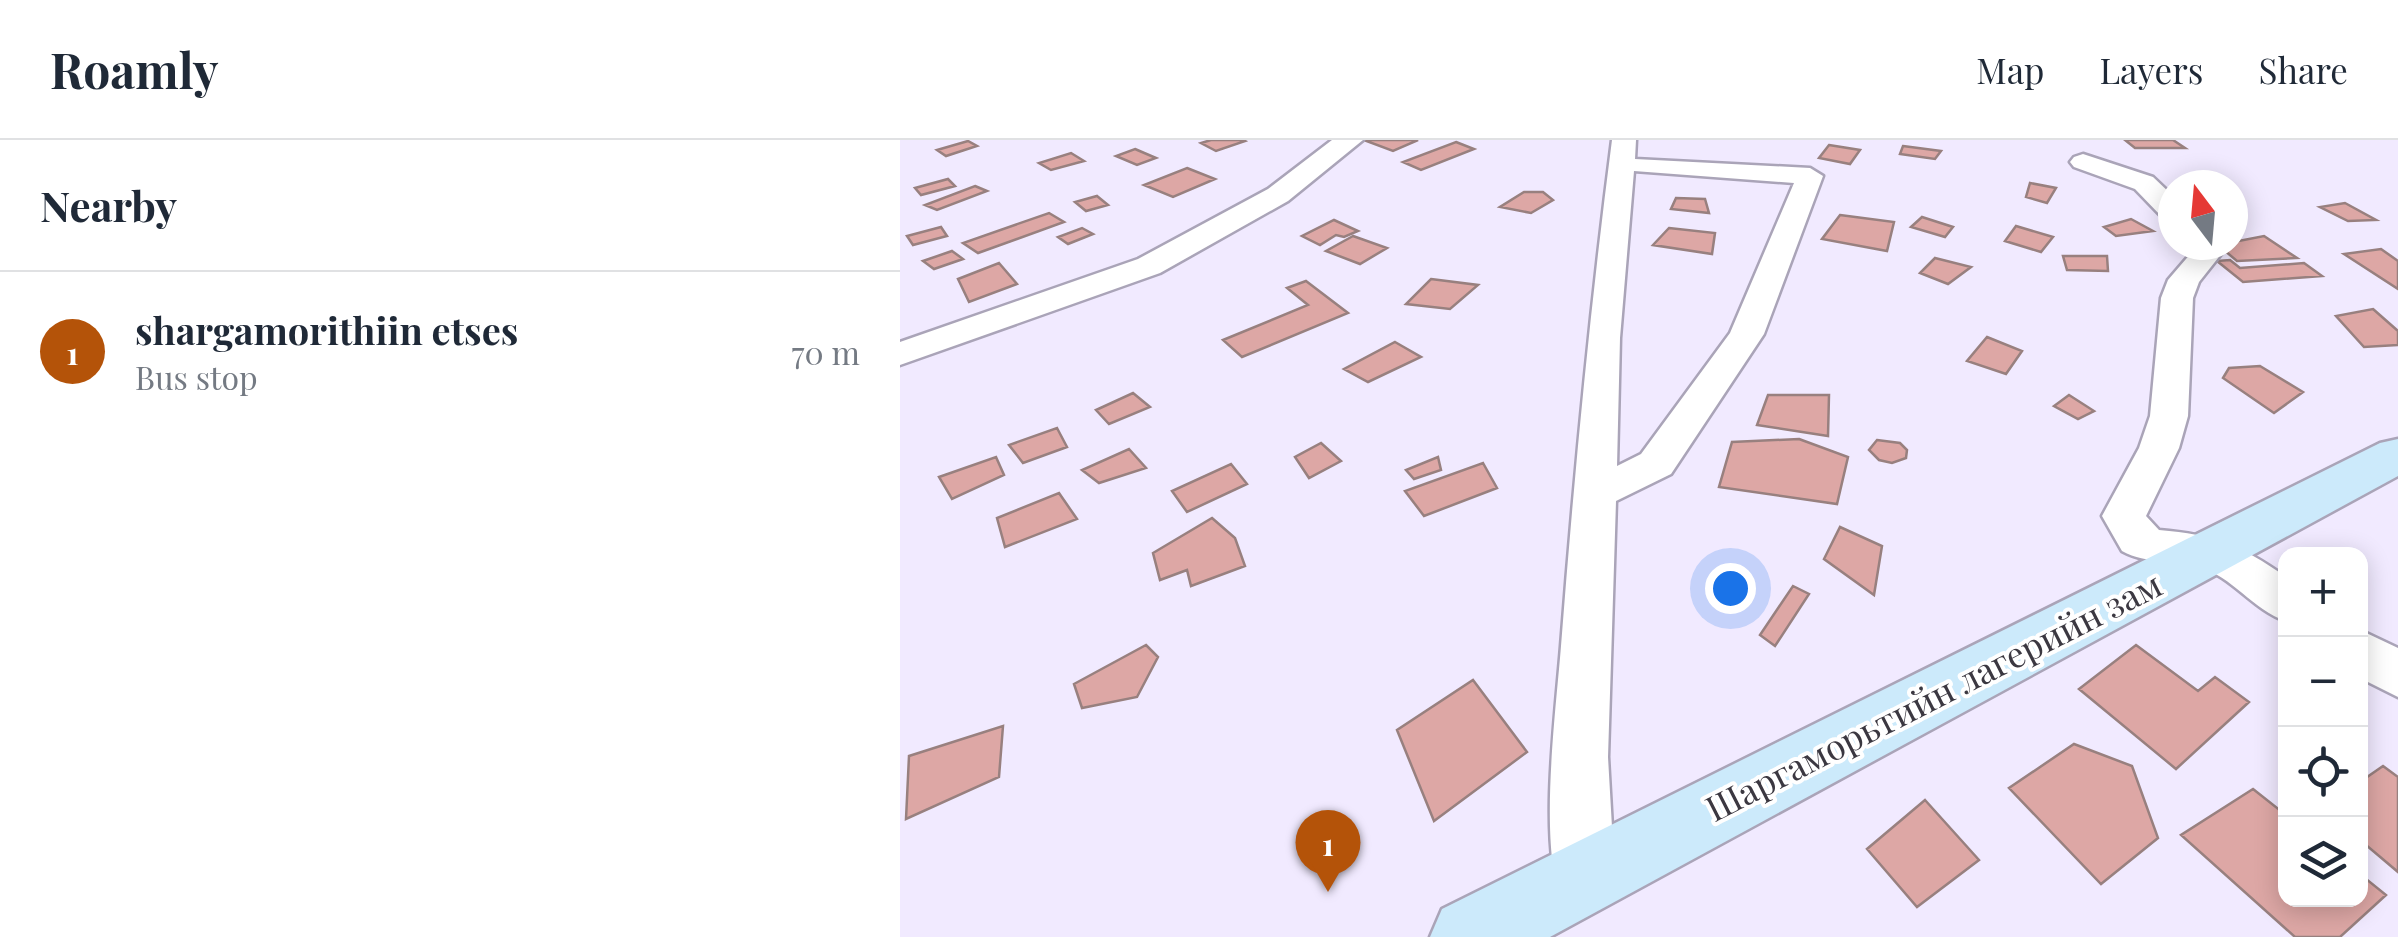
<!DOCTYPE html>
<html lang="en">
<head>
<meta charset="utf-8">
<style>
	:root { --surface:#fff; --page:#f6f6f7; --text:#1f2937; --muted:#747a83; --line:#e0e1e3; --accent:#b45309 }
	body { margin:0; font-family:"Playfair Display",serif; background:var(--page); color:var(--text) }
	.controls { position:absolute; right:30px; bottom:30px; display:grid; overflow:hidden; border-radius:20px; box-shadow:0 5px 25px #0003 }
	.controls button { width:90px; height:90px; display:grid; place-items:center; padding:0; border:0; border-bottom:2px solid var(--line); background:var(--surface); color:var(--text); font:50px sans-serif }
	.compass { position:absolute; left:1258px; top:30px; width:90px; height:90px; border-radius:50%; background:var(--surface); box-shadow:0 5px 25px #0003; rotate:344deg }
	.you { position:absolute; left:830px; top:448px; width:35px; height:35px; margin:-25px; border:8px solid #fff; border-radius:50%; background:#1a73e8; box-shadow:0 0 0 15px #1a73e833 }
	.badge { display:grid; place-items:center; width:65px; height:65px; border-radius:50%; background:var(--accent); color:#fff; font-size:32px; font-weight:700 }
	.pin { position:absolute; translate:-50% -82px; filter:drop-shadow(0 2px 5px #0008) }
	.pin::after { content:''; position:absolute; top:52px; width:35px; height:30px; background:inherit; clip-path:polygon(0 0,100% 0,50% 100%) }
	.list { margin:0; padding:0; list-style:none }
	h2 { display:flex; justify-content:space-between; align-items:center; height:130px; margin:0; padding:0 40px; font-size:42px }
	h2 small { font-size:32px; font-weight:400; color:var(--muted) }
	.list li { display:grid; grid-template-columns:65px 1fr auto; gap:30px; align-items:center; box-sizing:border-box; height:160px; padding:0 40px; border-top:2px solid var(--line) }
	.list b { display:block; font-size:38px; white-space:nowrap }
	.list p { margin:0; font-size:32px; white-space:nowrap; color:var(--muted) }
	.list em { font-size:32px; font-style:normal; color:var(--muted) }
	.icon { flex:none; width:55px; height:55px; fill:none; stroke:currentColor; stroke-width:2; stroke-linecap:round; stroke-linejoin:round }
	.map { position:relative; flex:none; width:1498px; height:797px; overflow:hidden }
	header { display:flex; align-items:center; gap:60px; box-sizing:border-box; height:140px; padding:0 50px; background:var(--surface); border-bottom:2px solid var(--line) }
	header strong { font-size:48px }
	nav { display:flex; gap:55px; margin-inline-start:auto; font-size:35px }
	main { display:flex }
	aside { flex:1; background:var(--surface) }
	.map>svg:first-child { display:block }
	.building { fill:#dda7a5; stroke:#98807f; stroke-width:2.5 }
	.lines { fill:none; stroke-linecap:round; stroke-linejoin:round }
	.street-casing { stroke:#aaa4b8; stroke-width:5 }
	.secondary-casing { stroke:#aaa4b8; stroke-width:5 }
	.street { fill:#fff; fill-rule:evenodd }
	.secondary { fill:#cceafb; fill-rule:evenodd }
	.labels { text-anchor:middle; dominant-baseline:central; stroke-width:8; stroke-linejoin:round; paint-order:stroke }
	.street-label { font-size:35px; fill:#3b3841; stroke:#fff }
</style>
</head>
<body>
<header>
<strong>Roamly</strong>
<nav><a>Map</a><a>Layers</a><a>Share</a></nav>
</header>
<main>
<aside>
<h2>Nearby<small></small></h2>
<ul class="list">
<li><span class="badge">1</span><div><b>shargamorithiin etses</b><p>Bus stop</p></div><em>70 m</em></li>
</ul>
</aside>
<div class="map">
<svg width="1498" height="797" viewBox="0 0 1498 797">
	<rect width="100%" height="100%" fill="#f1eaff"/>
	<path class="building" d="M 311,0 L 343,0 L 345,1 L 316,11 L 301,3 Z
		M 464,0 L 518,0 L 493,11 Z
		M 1225,0 L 1273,0 L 1285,8 L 1235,8 Z
		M 68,1 L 77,6 L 46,16 L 37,10 Z
		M 556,2 L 574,9 L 521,30 L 503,22 Z
		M 929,5 L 960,10 L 950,24 L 919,18 Z
		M 1003,6 L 1041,11 L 1035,19 L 1000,14 Z
		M 235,9 L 256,18 L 237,25 L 216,16 Z
		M 171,13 L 184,21 L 151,30 L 139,23 Z
		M 287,28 L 315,39 L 273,57 L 244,45 Z
		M 48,39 L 55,46 L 21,55 L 15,48 Z
		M 1130,43 L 1156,48 L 1147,63 L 1126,57 Z
		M 75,46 L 87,51 L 37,70 L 25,65 Z
		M 624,52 L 643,52 L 653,60 L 631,73 L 600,67 Z
		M 197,56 L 208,65 L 186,71 L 175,62 Z
		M 776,58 L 805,59 L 809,73 L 771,69 Z
		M 1445,63 L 1476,80 L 1448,81 L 1420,67 Z
		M 149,73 L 164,82 L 78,113 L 63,103 Z
		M 940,75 L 994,82 L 987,111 L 922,99 Z
		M 1022,77 L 1053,87 L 1045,97 L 1011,87 Z
		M 1231,79 L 1253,91 L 1216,96 L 1204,87 Z
		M 434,80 L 458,91 L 444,97 L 436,95 L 420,105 L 402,96 Z
		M 1116,86 L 1153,97 L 1141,112 L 1105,101 Z
		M 41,87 L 47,96 L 13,105 L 7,96 Z
		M 182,88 L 193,94 L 168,104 L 158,97 Z
		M 769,88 L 815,93 L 812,114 L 753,105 Z
		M 453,96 L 487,108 L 460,124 L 426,111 Z
		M 1364,96 L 1397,118 L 1337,121 L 1318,105 Z
		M 1481,109 L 1498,121 L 1498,149 L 1444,114 Z
		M 52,111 L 63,119 L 34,129 L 23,121 Z
		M 1163,116 L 1207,116 L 1208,131 L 1167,130 Z
		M 1035,118 L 1071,127 L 1048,144 L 1020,133 Z
		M 1330,120 L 1340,128 L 1404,123 L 1422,136 L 1343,142 L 1317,121 Z
		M 99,123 L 117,144 L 69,162 L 58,139 Z
		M 531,139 L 578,145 L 550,169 L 506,164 Z
		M 406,141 L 448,173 L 342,217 L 323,200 L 408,165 L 387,148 Z
		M 1473,169 L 1498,191 L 1498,205 L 1464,207 L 1436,176 Z
		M 1087,197 L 1122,211 L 1106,234 L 1067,221 Z
		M 495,202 L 521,217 L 468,242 L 444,229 Z
		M 1360,226 L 1403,252 L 1374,273 L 1323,238 L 1329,228 Z
		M 233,253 L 250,267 L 209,284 L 196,270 Z
		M 868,255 L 929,255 L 928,296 L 857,285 Z
		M 1169,255 L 1194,271 L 1178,279 L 1154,266 Z
		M 157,288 L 167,307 L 123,323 L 109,305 Z
		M 899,299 L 948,317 L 937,364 L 819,347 L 832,302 Z
		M 977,300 L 1000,303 L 1007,310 L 1006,318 L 992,323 L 979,320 L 969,310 Z
		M 421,303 L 441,321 L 409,338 L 395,317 Z
		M 229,309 L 246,328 L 199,343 L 182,330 Z
		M 96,317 L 104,335 L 52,359 L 39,337 Z
		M 538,317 L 541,330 L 514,339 L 506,330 Z
		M 583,323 L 597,348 L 524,376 L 505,351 Z
		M 331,324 L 347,344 L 287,372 L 272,351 Z
		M 159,353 L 177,379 L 105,407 L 97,378 Z
		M 312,378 L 335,398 L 345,426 L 291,446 L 287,430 L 260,440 L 253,413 Z
		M 940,387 L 982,406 L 974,455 L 924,419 Z
		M 893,446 L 909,454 L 875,506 L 860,495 Z
		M 246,505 L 258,517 L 237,557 L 182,568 L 174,544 Z
		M 1236,505 L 1298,551 L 1315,537 L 1349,562 L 1276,629 L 1179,549 Z
		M 573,540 L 627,612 L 534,681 L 497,590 Z
		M 103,586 L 99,637 L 6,679 L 9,616 Z
		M 1174,604 L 1232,626 L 1258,698 L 1201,744 L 1109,648 Z
		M 1483,626 L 1498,637 L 1498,732 L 1460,700 L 1460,642 Z
		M 1353,649 L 1386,675 L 1386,760 L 1460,760 L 1460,734 L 1486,755 L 1440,797 L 1395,797 L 1281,695 Z
		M 1025,660 L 1079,720 L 1017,767 L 967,709 Z"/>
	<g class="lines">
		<g class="street-casing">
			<path id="street" d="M 432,0 L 463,0 L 388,61 L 260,133 L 0,225 L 0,202 L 238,119 L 368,49 Z
				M 712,0 L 736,0 L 735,19 L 910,28 L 923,36 L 864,194 L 771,334 L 716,361 L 708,617 L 715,740 L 706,762 L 684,771 L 662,762 C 638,705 656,571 661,506 C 674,337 690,169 712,0 ZM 734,31 L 894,43 L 830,193 L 741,314 L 717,326 L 720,198 Z
				M 1183,14 L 1253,37 L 1273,56 L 1273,80 L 1263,78 L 1235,49 L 1174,27 L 1170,22 L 1174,17 Z
				M 1289,105 L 1319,105 L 1322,113 L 1299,142 L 1293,158 L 1288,276 L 1279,308 L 1246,376 L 1259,390 C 1315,395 1339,404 1386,437 L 1386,481 C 1353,470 1332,436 1299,427 C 1273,419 1248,425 1222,411 L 1202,376 L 1239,308 L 1250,276 L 1261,158 L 1268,140 L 1292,112 Z
				M 1460,490 L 1498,508 L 1498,557 L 1460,538 Z"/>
		</g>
		<g class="secondary-casing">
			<path id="secondary" d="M 1498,299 L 1498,336 L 650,797 L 530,797 L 542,769 L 1480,303 Z"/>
		</g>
		<use href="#street" class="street"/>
		<use href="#secondary" class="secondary"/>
	</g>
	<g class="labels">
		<g class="street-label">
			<text transform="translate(1033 555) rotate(-27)">Шаргаморьтийн лагерийн зам</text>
		</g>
	</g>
</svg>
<div class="controls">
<button>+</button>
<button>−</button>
<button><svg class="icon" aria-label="locate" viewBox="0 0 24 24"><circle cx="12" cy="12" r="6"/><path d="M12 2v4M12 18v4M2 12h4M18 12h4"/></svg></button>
<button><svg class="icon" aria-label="layers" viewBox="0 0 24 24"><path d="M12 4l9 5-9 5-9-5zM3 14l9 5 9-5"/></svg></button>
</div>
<svg class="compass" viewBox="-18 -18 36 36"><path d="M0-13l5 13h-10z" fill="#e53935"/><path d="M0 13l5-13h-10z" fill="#747a83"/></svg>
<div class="you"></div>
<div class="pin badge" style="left:428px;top:752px">1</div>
</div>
</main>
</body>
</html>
